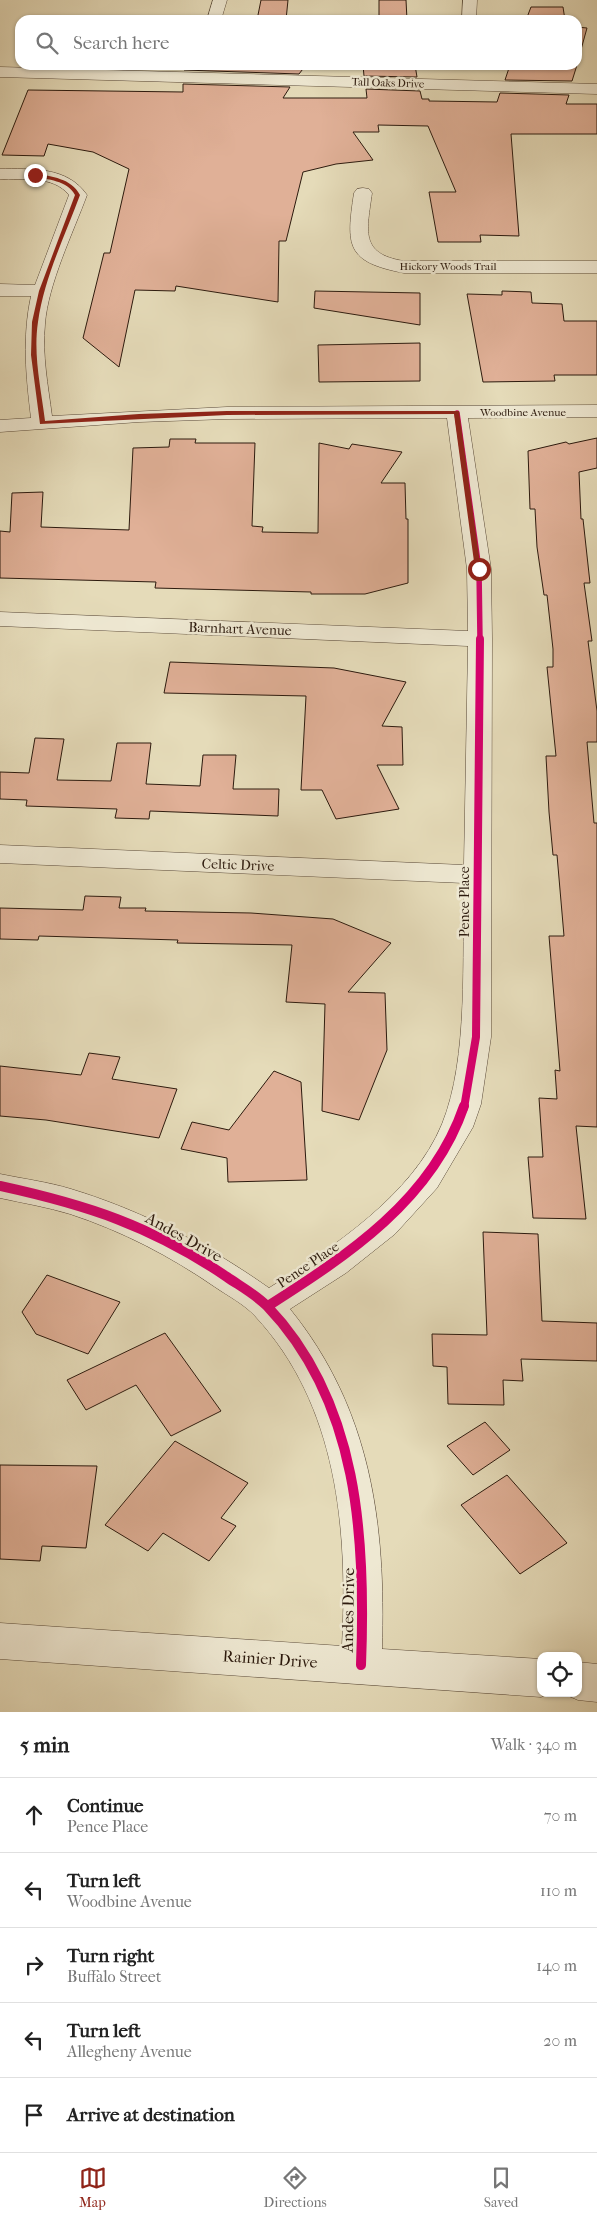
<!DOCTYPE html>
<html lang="en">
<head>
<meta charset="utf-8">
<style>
	:root { --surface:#fff; --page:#f6f6f6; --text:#222; --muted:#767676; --line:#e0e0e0; --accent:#8f2418 }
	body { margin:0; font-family:"IM FELL French Canon",serif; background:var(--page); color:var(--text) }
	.controls { position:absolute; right:15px; bottom:15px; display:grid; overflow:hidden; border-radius:10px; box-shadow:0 1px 4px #0004 }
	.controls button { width:45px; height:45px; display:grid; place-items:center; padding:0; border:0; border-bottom:1px solid var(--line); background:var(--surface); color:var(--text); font:25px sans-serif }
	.stop { position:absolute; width:15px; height:15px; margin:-11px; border:4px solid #8f2418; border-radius:50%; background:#fff }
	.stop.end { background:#8f2418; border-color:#fff; box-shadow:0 1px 5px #0008 }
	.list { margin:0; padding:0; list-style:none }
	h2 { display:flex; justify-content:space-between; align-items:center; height:65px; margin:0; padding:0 20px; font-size:21px }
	h2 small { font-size:16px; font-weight:400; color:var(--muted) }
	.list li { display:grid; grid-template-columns:32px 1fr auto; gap:15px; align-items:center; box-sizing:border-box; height:75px; padding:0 20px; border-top:1px solid var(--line) }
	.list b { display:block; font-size:19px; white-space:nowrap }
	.list p { margin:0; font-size:16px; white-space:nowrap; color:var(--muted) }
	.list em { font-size:16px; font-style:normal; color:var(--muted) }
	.icon { flex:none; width:28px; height:28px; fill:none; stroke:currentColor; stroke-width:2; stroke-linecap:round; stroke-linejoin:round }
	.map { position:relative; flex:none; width:597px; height:1712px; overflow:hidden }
	.search { position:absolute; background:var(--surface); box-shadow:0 1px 4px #0004; left:15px; right:15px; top:15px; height:55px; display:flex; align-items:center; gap:12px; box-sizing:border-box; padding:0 18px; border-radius:15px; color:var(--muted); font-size:19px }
	.sheet { height:440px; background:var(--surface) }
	nav { display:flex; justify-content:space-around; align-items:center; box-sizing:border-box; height:70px; border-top:1px solid var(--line); background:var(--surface); font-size:14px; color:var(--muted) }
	nav a { display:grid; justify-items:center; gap:2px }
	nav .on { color:var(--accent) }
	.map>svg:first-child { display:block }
	.building { fill:#e0b097; stroke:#2c1a0e }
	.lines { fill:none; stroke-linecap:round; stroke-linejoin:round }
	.street-casing { stroke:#5a4a39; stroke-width:1 }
	.street { fill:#eee8d2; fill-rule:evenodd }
	.cycleway-far2-casing { stroke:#eee8d2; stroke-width:8 }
	.cycleway-far1-casing { stroke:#eee8d2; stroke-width:11 }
	.cycleway-casing { stroke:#eee8d2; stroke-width:13 }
	.cycleway-far2 { stroke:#d6006c; stroke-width:5.5 }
	.cycleway-far1 { stroke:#d6006c; stroke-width:8 }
	.cycleway { stroke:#d6006c; stroke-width:10 }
	.route { fill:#8f2418 }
	.labels { text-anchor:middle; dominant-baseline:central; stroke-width:5; stroke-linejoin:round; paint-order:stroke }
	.far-street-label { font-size:11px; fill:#2c1a0e; stroke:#eee8d2 }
	.street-label { font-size:14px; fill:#2c1a0e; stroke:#eee8d2 }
	.near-street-label { font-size:16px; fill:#2c1a0e; stroke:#eee8d2 }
</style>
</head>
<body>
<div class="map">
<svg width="597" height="1712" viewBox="0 0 597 1712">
	<rect width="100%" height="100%" fill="#e5dbb9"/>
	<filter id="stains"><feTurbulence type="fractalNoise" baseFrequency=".004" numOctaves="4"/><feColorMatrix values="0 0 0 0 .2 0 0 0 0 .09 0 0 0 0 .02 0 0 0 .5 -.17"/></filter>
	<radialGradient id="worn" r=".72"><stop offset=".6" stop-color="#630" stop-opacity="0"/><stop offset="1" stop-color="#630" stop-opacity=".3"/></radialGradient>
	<path class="building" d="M 261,0 L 288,0 L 286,20 L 257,20 Z
		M 379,0 L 406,0 L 407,20 L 379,20 Z
		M 531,7 L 563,7 L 565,20 L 526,20 Z
		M 577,27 L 587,28 L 577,64 Z
		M 184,65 L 306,65 L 299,74 L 184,70 Z
		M 363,65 L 415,65 L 417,77 L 364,76 Z
		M 510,65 L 577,65 L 572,81 L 505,80 Z
		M 183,84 L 290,87 L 283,98 L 367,98 L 366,89 L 420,91 L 422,99 L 429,99 L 429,101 L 497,102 L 500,93 L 569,95 L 566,104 L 597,104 L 597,134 L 511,134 L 519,236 L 480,235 L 481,242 L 438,242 L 429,192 L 456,192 L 428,126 L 378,125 L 379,132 L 353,132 L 373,160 L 336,164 L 303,172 L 286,241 L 279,241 L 278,302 L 176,286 L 175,291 L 135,290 L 119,367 L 83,338 L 104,253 L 110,253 L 129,169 L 93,152 L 48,144 L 44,156 L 2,155 L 28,90 L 183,92 Z
		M 315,291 L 420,293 L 420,325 L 314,308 Z
		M 502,291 L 531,292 L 532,303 L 562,304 L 564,321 L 597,321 L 597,375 L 554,375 L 555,381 L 483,382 L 467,294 L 502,295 Z
		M 420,343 L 420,381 L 319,382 L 318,345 Z
		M 597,438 L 597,468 L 579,472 L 581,519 L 583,519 L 590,583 L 584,583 L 592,641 L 588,641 L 597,711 L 597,742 L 587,742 L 594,823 L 597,823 L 597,1127 L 576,1126 L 586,1219 L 533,1218 L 528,1157 L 543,1157 L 539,1098 L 557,1099 L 555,1070 L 560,1071 L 549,936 L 564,936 L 557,855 L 553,855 L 549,812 L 546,756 L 556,756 L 547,667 L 553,667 L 553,649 L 547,595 L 544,595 L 537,547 L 535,509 L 530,509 L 528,451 L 566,442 L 569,444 Z
		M 170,439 L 196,439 L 195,443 L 255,443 L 252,526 L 263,527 L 262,532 L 318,533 L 319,443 L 349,449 L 352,444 L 402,452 L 381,483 L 405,483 L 406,519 L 408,519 L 408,583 L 365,594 L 311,594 L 311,592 L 155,588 L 156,582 L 0,578 L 0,531 L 10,532 L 12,493 L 43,492 L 41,527 L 129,530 L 133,448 L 169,447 Z
		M 170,662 L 334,668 L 406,682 L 382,726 L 402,727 L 403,765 L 377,765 L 399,809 L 336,819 L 322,790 L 301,790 L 306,696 L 164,693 Z
		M 35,738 L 64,739 L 57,780 L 111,781 L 117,743 L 151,743 L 146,784 L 200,786 L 203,755 L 236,755 L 233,789 L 279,789 L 278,816 L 150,811 L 149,819 L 115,818 L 117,809 L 26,806 L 27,800 L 0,799 L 0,772 L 29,773 Z
		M 85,896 L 121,897 L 119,908 L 146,908 L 145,911 L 251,913 L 333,919 L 391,943 L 348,992 L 385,993 L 387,1050 L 359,1120 L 322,1111 L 325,1004 L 286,1002 L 292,945 L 177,943 L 178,940 L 39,936 L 38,940 L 0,939 L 0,908 L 83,910 Z
		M 89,1053 L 120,1057 L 112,1079 L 177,1089 L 159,1138 L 46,1120 L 0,1116 L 0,1066 L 81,1075 Z
		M 274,1071 L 301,1082 L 307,1180 L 228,1182 L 227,1158 L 181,1149 L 192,1122 L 229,1130 Z
		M 483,1232 L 538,1234 L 542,1321 L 597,1323 L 597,1361 L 521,1359 L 523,1381 L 503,1380 L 504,1405 L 448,1404 L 447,1367 L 433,1366 L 432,1334 L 487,1335 Z
		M 47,1275 L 120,1302 L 88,1354 L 36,1334 L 22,1312 Z
		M 165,1333 L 221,1411 L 171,1436 L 136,1385 L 86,1410 L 67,1380 Z
		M 485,1422 L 510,1450 L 473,1475 L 447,1446 Z
		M 175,1441 L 248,1483 L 221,1518 L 236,1526 L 209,1561 L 163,1533 L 148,1551 L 105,1525 Z
		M 0,1465 L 97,1466 L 86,1548 L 42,1546 L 40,1561 L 0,1559 Z
		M 507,1475 L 567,1543 L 520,1574 L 461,1505 Z"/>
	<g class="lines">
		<g class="street-casing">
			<path id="street" d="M 213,0 L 227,0 L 221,20 L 207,20 Z
				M 463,0 L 477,0 L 476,20 L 462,20 Z
				M 0,67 L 597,84 L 597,94 L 0,77 Z
				M 0,169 C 31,169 67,166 87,195 C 73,233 48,284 45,324 C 42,355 48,385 52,416 L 227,407 L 597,405 L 597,417 L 468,418 L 491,569 L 492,639 L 491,1037 L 481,1104 L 473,1127 L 437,1188 L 395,1234 L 346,1273 L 290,1309 C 371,1409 386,1524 382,1649 L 541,1659 L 541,1693 L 550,1693 L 541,1697 L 0,1659 L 0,1623 L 342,1646 C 348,1530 338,1405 255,1316 C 244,1304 228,1296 215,1287 C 170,1256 122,1231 70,1214 C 47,1207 23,1203 0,1198 L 0,1174 C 24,1179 48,1182 71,1189 C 143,1211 208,1245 269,1288 C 332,1248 413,1195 442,1124 C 469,1058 462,955 464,883 L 0,863 L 0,845 L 464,865 L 468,646 L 0,626 L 0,612 L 468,631 L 467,569 L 447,418 L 227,419 L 139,422 L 0,432 L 0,420 L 31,418 C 26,376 22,338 31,296 L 0,296 L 0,284 L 35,285 L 69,195 C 53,175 23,180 0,179 Z
				M 363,188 L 369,189 L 372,193 C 367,230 359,254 404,261 L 597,261 L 597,273 L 404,273 C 346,262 346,246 354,193 L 357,189 Z
				M 578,1662 L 597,1664 L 597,1702 L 578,1700 L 564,1694 L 578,1693 Z"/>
		</g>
		<use href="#street" class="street"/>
		<g class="cycleway-far2-casing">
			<path id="cycleway-far2" d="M 457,413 L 479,569 L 480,640"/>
		</g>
		<g class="cycleway-far1-casing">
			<path id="cycleway-far1" d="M 464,1108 L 476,1037 L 480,639"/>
		</g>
		<g class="cycleway-casing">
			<path id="cycleway" d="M 0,1186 C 87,1205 152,1226 227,1277 C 240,1286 255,1294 267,1306 C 359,1402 366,1539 361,1665
				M 268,1306 C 348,1255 432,1200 464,1106"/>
		</g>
		<use href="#cycleway-far2" class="cycleway-far2"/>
		<use href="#cycleway-far1" class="cycleway-far1"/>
		<use href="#cycleway" class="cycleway"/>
	</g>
	<path class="route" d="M 35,173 C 52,177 71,178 80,195 C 65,236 44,278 38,322 C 33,355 41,388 45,421 L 139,414 L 227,411 L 459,411 L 481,570 L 475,569 L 454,414 L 227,415 L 40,424 L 31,355 L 32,322 L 39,291 L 75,195 C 67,180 48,180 33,176 Z"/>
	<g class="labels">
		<g class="far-street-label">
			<text transform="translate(388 83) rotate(2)">Tall Oaks Drive</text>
			<text x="448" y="266">Hickory Woods Trail</text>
			<text x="523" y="412">Woodbine Avenue</text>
		</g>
		<g class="street-label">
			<text transform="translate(240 629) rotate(2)">Barnhart Avenue</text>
			<text transform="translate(238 865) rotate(2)">Celtic Drive</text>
			<text transform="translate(464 902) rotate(-90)">Pence Place</text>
			<text transform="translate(308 1265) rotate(-34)">Pence Place</text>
		</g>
		<g class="near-street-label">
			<text transform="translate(184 1237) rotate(29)">Andes Drive</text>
			<text transform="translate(348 1610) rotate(-89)">Andes Drive</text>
			<text transform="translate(270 1659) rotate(4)">Rainier Drive</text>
		</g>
	</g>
	<rect width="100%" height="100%" filter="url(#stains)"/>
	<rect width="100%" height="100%" fill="url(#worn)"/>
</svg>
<div class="controls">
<button><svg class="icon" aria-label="locate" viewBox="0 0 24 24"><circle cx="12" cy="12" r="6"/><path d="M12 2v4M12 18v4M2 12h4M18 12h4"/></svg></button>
</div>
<div class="stop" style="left:479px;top:569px"></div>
<div class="stop end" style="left:35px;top:175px"></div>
<div class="search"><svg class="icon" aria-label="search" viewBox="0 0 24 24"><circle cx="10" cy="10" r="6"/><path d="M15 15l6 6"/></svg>Search here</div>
</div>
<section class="sheet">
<h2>5 min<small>Walk · 340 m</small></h2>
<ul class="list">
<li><svg class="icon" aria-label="ahead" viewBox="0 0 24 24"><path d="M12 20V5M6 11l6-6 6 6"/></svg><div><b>Continue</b><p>Pence Place</p></div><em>70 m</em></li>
<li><svg class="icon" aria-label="left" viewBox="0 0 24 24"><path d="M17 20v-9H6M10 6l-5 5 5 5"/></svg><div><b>Turn left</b><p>Woodbine Avenue</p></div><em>110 m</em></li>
<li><svg class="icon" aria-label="right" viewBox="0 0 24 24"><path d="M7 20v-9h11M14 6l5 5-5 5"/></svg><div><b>Turn right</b><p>Buffalo Street</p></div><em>140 m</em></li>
<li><svg class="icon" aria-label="left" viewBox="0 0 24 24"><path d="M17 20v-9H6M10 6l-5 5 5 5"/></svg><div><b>Turn left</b><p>Allegheny Avenue</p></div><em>20 m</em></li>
<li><svg class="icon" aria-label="arrive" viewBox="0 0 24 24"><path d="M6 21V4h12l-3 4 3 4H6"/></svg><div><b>Arrive at destination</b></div></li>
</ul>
</section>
<nav>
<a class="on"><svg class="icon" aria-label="map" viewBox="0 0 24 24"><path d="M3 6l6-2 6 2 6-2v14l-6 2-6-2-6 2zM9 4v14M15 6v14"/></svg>Map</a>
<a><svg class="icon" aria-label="directions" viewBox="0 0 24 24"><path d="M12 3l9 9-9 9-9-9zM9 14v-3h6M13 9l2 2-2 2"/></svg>Directions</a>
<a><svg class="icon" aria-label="saved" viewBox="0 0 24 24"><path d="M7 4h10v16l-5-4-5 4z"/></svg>Saved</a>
</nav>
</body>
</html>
